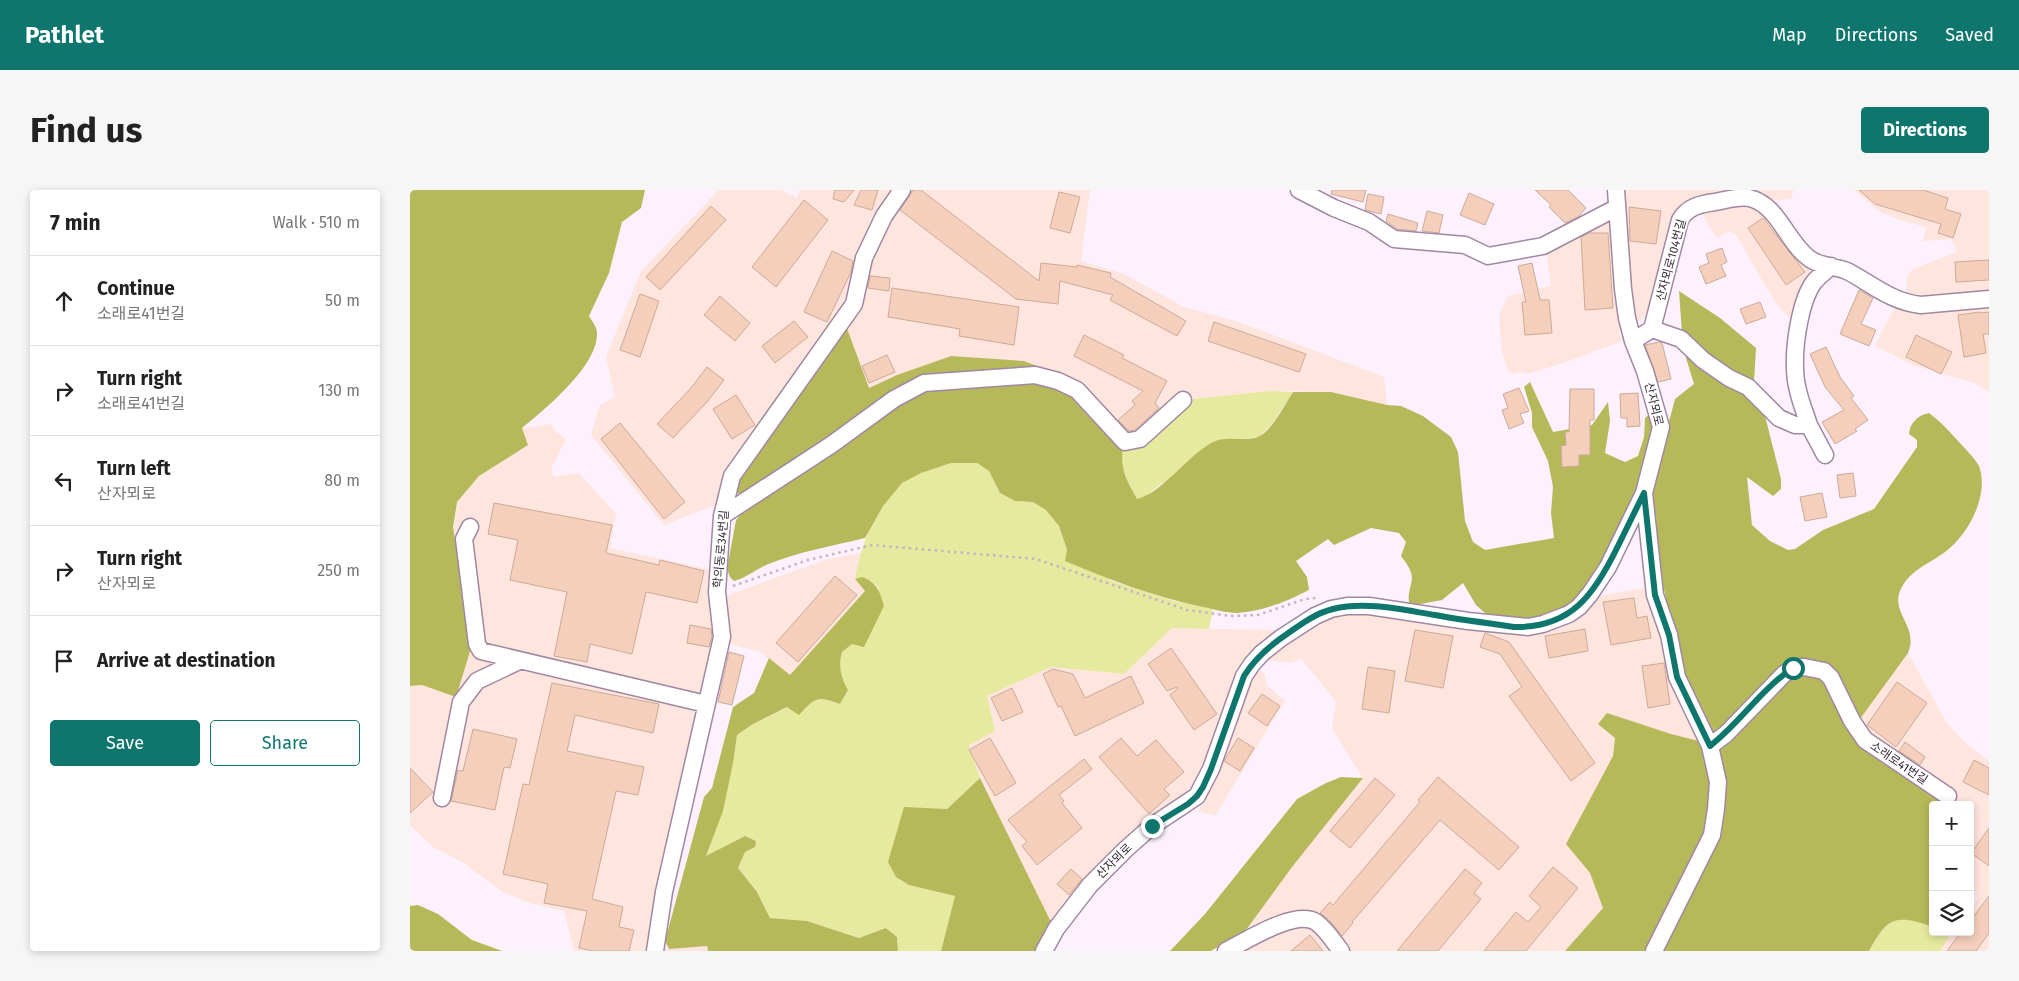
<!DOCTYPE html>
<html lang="en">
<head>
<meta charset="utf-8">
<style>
	:root { --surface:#fff; --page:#f6f6f6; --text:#222; --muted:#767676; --line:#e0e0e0; --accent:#0f766e }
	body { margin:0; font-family:"Fira Sans","Noto Sans KR",sans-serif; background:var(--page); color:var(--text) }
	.controls { position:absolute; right:15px; bottom:15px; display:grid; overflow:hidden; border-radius:5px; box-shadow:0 2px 8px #0003 }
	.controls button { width:45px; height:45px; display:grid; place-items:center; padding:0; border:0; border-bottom:1px solid var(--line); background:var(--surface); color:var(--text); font:25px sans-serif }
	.stop { position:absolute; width:15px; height:15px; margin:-11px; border:4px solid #0f766e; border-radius:50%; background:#fff }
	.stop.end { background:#0f766e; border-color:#fff; box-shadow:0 1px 5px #0008 }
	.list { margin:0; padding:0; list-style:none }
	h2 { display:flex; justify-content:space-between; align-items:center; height:65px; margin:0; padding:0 20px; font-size:21px }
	h2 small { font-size:16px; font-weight:400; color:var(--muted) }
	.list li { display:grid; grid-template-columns:32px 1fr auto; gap:15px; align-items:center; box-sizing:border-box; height:90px; padding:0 20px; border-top:1px solid var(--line) }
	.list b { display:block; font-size:19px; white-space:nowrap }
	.list p { margin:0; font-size:16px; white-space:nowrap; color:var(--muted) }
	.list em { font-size:16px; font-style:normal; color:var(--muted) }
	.actions { display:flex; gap:10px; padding:15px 20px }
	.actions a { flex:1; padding:11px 0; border:1px solid var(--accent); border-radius:5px; text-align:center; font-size:18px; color:var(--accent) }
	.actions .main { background:var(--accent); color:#fff }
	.icon { flex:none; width:28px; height:28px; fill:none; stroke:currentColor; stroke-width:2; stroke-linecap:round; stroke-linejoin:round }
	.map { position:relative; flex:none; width:1579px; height:761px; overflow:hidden; border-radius:5px }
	header { display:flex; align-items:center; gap:30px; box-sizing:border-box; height:70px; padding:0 25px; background:var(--accent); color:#fff }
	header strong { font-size:24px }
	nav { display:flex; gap:28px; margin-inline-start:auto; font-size:18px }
	.intro { display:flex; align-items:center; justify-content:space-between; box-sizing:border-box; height:120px; padding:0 30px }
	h1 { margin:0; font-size:35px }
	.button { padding:12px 22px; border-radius:5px; background:var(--accent); color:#fff; font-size:18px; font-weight:700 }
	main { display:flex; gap:30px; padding:0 30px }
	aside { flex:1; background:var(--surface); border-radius:5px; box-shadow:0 2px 8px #0003 }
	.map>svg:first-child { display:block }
	.industrial { fill:#fee5dd }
	.green { fill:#e6ea9f }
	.forest { fill:#b6b959 }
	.building { fill:#f4cfbc; stroke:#cda997 }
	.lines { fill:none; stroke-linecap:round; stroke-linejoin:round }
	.minor-casing { stroke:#a087a3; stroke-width:19 }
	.path { stroke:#c1b6c2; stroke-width:2.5; stroke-dasharray:2.5 4; stroke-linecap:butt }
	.minor { stroke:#fff; stroke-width:16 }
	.route { stroke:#0f766e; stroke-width:6 }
	.labels { text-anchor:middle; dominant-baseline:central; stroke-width:4; stroke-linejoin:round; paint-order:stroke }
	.street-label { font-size:12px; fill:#382d39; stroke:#fff }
</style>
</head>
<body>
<header>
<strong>Pathlet</strong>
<nav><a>Map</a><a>Directions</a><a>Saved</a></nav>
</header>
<div class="intro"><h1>Find us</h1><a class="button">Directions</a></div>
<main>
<aside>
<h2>7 min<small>Walk · 510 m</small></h2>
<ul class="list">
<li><svg class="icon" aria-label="ahead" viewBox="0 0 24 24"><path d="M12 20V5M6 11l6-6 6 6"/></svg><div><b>Continue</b><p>소래로41번길</p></div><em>50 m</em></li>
<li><svg class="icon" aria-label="right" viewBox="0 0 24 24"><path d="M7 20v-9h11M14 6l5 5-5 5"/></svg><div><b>Turn right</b><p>소래로41번길</p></div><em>130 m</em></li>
<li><svg class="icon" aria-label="left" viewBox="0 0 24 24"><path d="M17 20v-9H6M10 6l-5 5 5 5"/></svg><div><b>Turn left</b><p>산자뫼로</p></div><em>80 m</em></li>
<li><svg class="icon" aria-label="right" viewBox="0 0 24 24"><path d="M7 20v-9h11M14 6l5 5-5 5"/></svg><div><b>Turn right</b><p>산자뫼로</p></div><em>250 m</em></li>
<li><svg class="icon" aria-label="arrive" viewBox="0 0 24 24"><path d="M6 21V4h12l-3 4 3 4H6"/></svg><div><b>Arrive at destination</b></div></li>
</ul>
<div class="actions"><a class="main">Save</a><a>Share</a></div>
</aside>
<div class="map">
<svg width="1579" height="761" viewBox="0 0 1579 761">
	<rect width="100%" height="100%" fill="#fcf1fd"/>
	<path class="industrial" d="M 309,0 L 371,0 L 387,8 L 390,0 L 680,0 L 671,71 L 714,84 L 774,117 L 829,132 L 974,187 L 977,215 L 921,202 L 861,201 L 773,210 L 715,252 L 667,200 L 633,178 L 614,171 L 541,166 L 487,185 L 458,198 L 434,129 L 315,286 L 305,315 L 254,335 L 181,245 L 190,215 L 205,207 L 196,167 L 231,81 Z
		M 1209,0 L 1384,0 L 1381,9 L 1359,11 L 1295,7 L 1272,13 L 1265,21 L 1258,56 L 1239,118 L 1235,127 L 1228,132 L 1224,132 Z
		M 1444,0 L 1579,0 L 1579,104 L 1503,108 L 1496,99 L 1498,85 L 1503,79 L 1547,62 L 1541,49 L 1513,51 L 1516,37 L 1490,30 L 1470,22 Z
		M 1320,15 L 1347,16 L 1406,76 L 1383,129 L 1379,128 L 1367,114 L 1355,95 L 1326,45 L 1322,42 L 1318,42 L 1307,48 L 1297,33 L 1292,21 Z
		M 1202,28 L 1212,132 L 1209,144 L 1212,151 L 1150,174 L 1117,184 L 1110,182 L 1102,184 L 1098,181 L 1092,162 L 1089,126 L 1098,106 L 1141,96 L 1136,60 Z
		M 1487,113 L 1579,115 L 1579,202 L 1564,193 L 1503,175 L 1465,156 Z
		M 140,234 L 146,242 L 156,249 L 141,279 L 144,287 L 169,283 L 206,324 L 200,358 L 302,380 L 306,442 L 240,761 L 164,761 L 154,721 L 120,713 L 93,702 L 52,672 L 23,657 L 0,635 L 0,496 L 12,495 L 46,507 L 48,374 L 43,337 L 47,312 L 69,286 L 118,255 L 112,238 Z
		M 450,363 L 445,389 L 455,401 L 380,485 L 349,461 L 318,454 L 315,409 L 323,403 L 418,369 Z
		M 1240,397 L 1295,553 L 1261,544 L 1188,534 L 1205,548 L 1203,566 L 1156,654 L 1180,683 L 1193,718 L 1155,761 L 831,761 L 842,755 L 836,740 L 882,677 L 953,588 L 922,539 L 926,512 L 891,468 L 882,473 L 855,470 L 873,454 L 924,423 L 942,420 L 1117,441 L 1186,406 Z
		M 762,438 L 868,440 L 800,560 L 785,597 L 780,604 L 712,651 L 645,731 L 640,730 L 570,588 L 559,555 L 585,541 L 577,506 L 641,477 L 714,484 Z
		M 1498,463 L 1537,533 L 1556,554 L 1579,571 L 1579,761 L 1530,761 L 1543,742 L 1560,742 L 1560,719 L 1567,710 L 1566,702 L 1560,699 L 1560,615 L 1539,615 L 1488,580 L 1442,540 Z
		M 847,478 L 855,485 L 856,495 L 875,511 L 805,626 L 788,621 L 794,613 L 837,496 Z
		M 297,756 L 298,761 L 251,761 L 252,759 Z"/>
	<path class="green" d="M 860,201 L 883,202 L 863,233 L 849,247 L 834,249 L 751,294 L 733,308 L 726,309 C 716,289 710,280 713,256 L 719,259 L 729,257 L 783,209 Z
		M 541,273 L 567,273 L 579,281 L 590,303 L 605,311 L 623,312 L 636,319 L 649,336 L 657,360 L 702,391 L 764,411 L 803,419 L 799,439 L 762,438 L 714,484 L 641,477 L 577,506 L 585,541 L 559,555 L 570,588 L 537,619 L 494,618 L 499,695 L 545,706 L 531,761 L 488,761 L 487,747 L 476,738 L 450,748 L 397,731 L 360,728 L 347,702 L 328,678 L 335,662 L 345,657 L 346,651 L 335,646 L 296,667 C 311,625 321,589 327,545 L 343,534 L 378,517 L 414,509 L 430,514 L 438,500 C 431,487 428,476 432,462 L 442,454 L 469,398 C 461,391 456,385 445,389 C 451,355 464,318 491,294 C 504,283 525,278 541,273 Z
		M 1491,729 L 1505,731 L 1523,737 L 1523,742 L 1541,744 L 1530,761 L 1459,761 C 1468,746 1473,734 1491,729 Z"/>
	<path class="forest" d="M 0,0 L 235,0 L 231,18 L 212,32 L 199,83 L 179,126 C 182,131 187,137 187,143 C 188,176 135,219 112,238 L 118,255 L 69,286 L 47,312 L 43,337 L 62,455 L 46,507 L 12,495 L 0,496 Z
		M 1269,101 L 1310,128 L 1346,158 L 1344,192 L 1354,222 L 1371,289 L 1371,299 L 1363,306 L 1337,287 L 1342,335 L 1360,351 L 1378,360 L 1385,359 L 1413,340 L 1464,319 L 1507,257 L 1507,250 L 1499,244 C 1500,233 1508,225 1519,223 C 1530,231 1540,242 1549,252 C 1556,260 1564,267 1569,276 C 1579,303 1561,339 1541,357 C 1526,371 1504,377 1493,395 C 1476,422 1510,434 1498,463 L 1442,540 L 1488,580 L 1539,615 L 1523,615 L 1523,737 C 1485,724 1478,727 1459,761 L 1155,761 L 1193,718 L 1180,683 L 1156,654 L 1203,566 L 1205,548 L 1188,534 L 1197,523 L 1261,544 L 1309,556 L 1276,490 L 1249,379 L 1239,307 L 1265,209 L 1284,194 L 1273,158 Z
		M 435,133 L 459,198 L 487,185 L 541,166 L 614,171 L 630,177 L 625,181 L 523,185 L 331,309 L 327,301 L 329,287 Z
		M 1120,192 L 1143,242 L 1182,235 L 1198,212 L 1200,231 L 1195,263 L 1215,272 L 1228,266 L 1234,247 L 1235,228 L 1243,221 L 1247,235 L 1231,296 L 1191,380 L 1165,413 L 1116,432 L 1087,427 L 1075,423 L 1066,415 L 1053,393 L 1032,410 L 1000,416 C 995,401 1006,392 1000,380 C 998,375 994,370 991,366 L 996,352 L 989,343 L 961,338 L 924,355 L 918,349 L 886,371 L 897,387 L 899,400 C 876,412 853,421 827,423 C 816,423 803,419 793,417 C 745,407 700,390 655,371 L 657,360 L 649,336 L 636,320 L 623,312 L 605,311 L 590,303 L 579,281 L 567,273 L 541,273 L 511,283 L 492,293 L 473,316 L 455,348 C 422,356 387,362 356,375 C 345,380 336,388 324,391 L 320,387 L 317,379 L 326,330 L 343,311 L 488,213 C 495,210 502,205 509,203 C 540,195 627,185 653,202 C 676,216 694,237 713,256 C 710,280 716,289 727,309 C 752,303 778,265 803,252 C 815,245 835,252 848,247 C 862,241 875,214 883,202 L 921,202 L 977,215 L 991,216 L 1013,226 L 1041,247 L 1048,262 L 1055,331 L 1063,352 L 1075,360 L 1144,348 L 1141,323 L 1143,297 L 1138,271 L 1122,237 L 1122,223 L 1114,197 Z
		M 452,387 C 467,392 470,402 474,416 L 454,457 L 442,454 L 432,462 C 428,476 431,487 438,500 L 430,514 C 408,506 405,507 389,525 L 377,517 L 343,534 L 327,545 L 323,573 L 313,621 L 296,666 L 335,646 L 346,651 L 345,657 L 335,662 L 328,678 L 347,702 L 360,728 L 397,731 L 449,748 L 476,738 L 487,747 L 488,761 L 298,761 L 297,756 L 259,759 L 255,751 L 294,607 L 302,598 L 323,517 L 344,503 L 359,468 L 380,485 L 455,401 L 445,389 Z
		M 931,587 L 953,588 L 882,677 L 836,740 L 801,761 L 760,761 L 795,724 L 887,609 L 916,593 Z
		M 570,588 L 640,730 L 645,731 L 626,761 L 531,761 L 545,706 L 499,695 L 486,687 L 478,672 L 494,617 L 537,619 Z
		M 8,715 L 28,724 L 62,750 L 92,761 L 0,761 L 0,716 Z"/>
	<path class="building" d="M 425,0 L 444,0 L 434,12 L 423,9 Z
		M 451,0 L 468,0 L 462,20 L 444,15 Z
		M 503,0 L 511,0 L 629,91 L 631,73 L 667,77 L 667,75 L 701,83 L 700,87 L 776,131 L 767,146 L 700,110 L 703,105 L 650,91 L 648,114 L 606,109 L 490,20 Z
		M 922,0 L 956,0 L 953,12 L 921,4 Z
		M 1125,0 L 1158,0 L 1176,18 L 1168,27 L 1155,33 L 1139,17 L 1141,15 Z
		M 1449,0 L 1513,0 L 1538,8 L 1535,19 L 1551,24 L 1543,48 L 1528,43 L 1531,34 L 1465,14 Z
		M 649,2 L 670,7 L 660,43 L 640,38 Z
		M 1059,3 L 1084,14 L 1075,35 L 1050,25 Z
		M 958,4 L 974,7 L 971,24 L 955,20 Z
		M 394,10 L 418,30 L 366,97 L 342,77 Z
		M 301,16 L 316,30 L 250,100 L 236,87 Z
		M 1219,17 L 1251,21 L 1246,54 L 1220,51 Z
		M 1017,21 L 1033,25 L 1029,43 L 1012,41 Z
		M 978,24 L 1008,33 L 1006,41 L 987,39 L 976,31 Z
		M 1353,28 L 1395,82 L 1376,95 L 1338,38 Z
		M 1179,43 L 1198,43 L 1203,118 L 1175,120 L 1171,47 Z
		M 1312,58 L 1317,72 L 1311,75 L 1316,86 L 1296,94 L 1289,77 L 1299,73 L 1296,64 Z
		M 422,61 L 443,71 L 441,82 L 417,132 L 394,122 Z
		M 1579,70 L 1579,90 L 1546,92 L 1545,72 Z
		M 1122,73 L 1130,110 L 1139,110 L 1142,143 L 1115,145 L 1112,112 L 1116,112 L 1108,76 Z
		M 460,86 L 480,88 L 479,101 L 458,98 Z
		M 482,98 L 609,117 L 604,155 L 549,146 L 550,139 L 478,127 Z
		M 1449,100 L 1463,108 L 1451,134 L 1466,140 L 1459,156 L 1430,144 Z
		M 230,104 L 249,111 L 230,167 L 210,160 Z
		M 310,106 L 340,133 L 325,151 L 294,125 Z
		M 1350,112 L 1356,127 L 1336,134 L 1330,119 Z
		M 1570,122 L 1570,123 L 1579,122 L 1579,144 L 1573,144 L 1576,163 L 1554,167 L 1548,125 Z
		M 384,131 L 398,147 L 365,173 L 352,156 Z
		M 804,132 L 896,164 L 889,182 L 798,151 Z
		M 674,145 L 714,165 L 712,168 L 757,191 L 745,213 L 749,218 L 725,240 L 719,241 L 708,230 L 725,215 L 722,211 L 733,201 L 664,166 Z
		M 1506,145 L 1542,162 L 1531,184 L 1496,167 Z
		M 1249,152 L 1252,153 L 1261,189 L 1248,192 L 1235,155 Z
		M 1416,157 L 1430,187 L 1444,206 L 1441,208 L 1458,230 L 1445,239 L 1447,241 L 1425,254 L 1412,232 L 1434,220 L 1415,197 L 1400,164 Z
		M 477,165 L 485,182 L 459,193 L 452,176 Z
		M 297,177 L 314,190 L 297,212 L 263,248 L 247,234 L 281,198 Z
		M 1109,198 L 1119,221 L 1110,224 L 1114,233 L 1099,239 L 1092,220 L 1098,218 L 1093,204 Z
		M 1160,199 L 1184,199 L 1184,230 L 1180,230 L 1180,265 L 1169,265 L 1169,276 L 1152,277 L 1151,256 L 1156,255 L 1155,242 L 1159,242 Z
		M 1228,203 L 1230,236 L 1217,237 L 1217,228 L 1211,228 L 1210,204 Z
		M 326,205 L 345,235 L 322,249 L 303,219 Z
		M 210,233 L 275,312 L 254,329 L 191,249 Z
		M 1443,283 L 1446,306 L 1430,308 L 1427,285 Z
		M 1412,303 L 1417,327 L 1395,331 L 1390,307 Z
		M 84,313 L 202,335 L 196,363 L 249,375 L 250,370 L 294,381 L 287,413 L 236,402 L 222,464 L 180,454 L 177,472 L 144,466 L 157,402 L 100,390 L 108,350 L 78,344 Z
		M 425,386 L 447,405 L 388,472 L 366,453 Z
		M 1224,408 L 1227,428 L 1237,426 L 1241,448 L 1201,455 L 1193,412 Z
		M 280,435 L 301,439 L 302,446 L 299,457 L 277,453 Z
		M 1175,439 L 1178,461 L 1139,468 L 1135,446 Z
		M 1005,440 L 1043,446 L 1033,498 L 995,491 Z
		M 1075,443 L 1099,452 L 1185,573 L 1161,591 L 1099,506 L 1112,497 L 1090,464 L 1070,457 Z
		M 761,458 L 807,524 L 784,540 L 760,505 L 768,498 L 767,497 L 757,501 L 738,474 Z
		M 319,462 L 334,466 L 322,515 L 308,512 Z
		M 1254,473 L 1260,514 L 1238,518 L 1232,476 Z
		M 958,477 L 985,481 L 979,523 L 952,519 Z
		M 643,479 L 663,484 L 675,508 L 721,486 L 734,513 L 665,546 L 651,516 L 648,517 L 633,484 Z
		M 1487,492 L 1517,513 L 1486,557 L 1457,535 Z
		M 142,493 L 249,514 L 243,543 L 165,525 L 157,561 L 234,577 L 228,605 L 206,601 L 182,709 L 213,717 L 209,737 L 224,740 L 219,761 L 183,761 L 169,758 L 177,721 L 134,713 L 138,694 L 93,684 L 113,594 L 119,595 Z
		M 602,498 L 613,522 L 592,531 L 581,508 Z
		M 852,504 L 870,516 L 857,536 L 838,523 Z
		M 63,539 L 107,549 L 100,578 L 94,577 L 85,620 L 41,611 L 48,580 L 53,581 Z
		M 580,548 L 606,593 L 585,606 L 559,560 Z
		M 711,548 L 727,566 L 746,550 L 774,582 L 754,599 L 760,605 L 739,624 L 689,567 Z
		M 828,548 L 844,558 L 830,581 L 814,571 Z
		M 1495,552 L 1515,567 L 1510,575 L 1489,561 Z
		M 674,569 L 682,579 L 649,605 L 654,611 L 652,613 L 672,638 L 627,675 L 612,656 L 617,652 L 598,630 Z
		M 1564,570 L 1579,578 L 1579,605 L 1553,592 Z
		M 0,578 L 23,602 L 0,623 Z
		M 1028,587 L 1109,657 L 1089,680 L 1030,630 L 942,732 L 943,733 L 932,746 L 921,732 L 910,723 L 920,712 L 923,715 L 1010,612 L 1008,610 Z
		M 965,588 L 985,605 L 940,658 L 920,641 Z
		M 1579,638 L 1579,676 L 1561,663 Z
		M 1143,677 L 1168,698 L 1116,761 L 1074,761 L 1106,722 L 1118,732 L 1131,717 L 1119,706 Z
		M 661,679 L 672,689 L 659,705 L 647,694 Z
		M 1055,679 L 1072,693 L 1064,703 L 1071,709 L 1028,761 L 987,761 Z
		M 1579,706 L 1579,743 L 1566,761 L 1537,761 L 1551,742 L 1560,742 L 1560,731 Z
		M 900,745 L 913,761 L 881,761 Z"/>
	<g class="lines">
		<g class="minor-casing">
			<path id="minor" d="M 889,0 L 924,18 L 959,32 L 984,49 L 1055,55 L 1078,66 L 1133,56 L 1206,18
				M 1242,139 L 1271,149 L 1293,170 L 1319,188 L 1338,197 L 1369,228 L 1385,235 L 1399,235 C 1393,217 1385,198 1385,178 C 1384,155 1390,111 1404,92 C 1409,86 1416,81 1421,76
				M 1223,151 L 1242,139 L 1270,30 C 1277,17 1290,14 1305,12 C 1316,10 1328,6 1339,8 C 1368,14 1377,53 1400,69 C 1411,77 1427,76 1439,82 C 1463,95 1482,112 1511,115 L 1579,109
				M 1399,235 L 1415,265
				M 1234,303 L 1245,405 L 1259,445 L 1267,487 L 1300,556 L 1308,592 L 1306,619 L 1302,645 L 1244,761
				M 312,326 L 421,255 L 484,209 L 514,193 L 625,185 L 648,191 L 667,200 L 715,252 L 730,249 L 773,210
				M 60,337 L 54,349 L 67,454 L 71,461 L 296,514
				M 1300,556 L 1316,544 L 1374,484 L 1383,478 L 1394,477 L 1414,481 L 1421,488 L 1442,531 L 1455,550 L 1538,606
				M 32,608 L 51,512 L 67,491 L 109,471
				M 245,761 L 254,702 L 312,447 L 307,402 L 312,326 L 322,286 L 444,114 L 454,68 L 474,26 L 492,0
				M 634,761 L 646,739 L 680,695 L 716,659 L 742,636 L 787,606 L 801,579 L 834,486 L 842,474 L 852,463 L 871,448 L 905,426 L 921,419 L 937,416 L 959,416 L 1058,431 L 1118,437 L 1133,434 L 1159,424 L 1169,417 L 1180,404 L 1198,377 L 1234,303 L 1251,237 L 1235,181 L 1223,151 L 1217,128 L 1213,99 L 1206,0
				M 816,761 C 836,751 885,719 906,732 C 916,739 924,752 931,761"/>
		</g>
		<path class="path" d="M 323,396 L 398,370 L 462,355 L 626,369 L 777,420 L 821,426 L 848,425 L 895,409 L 906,408"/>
		<use href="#minor" class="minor"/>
	</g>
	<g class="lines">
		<path class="route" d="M 742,636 L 778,614 L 787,606 L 793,597 L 801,579 L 834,486 C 845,468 859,456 877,444 C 891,434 906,423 923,419 C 956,411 993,420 1025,425 C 1051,430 1078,433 1104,437 C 1161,438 1184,405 1207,358 C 1216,340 1225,321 1234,303 L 1245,405 L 1259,445 L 1267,487 L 1300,556 C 1330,533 1351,499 1383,478"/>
	</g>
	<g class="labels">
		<g class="street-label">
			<text transform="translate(1261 70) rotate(-75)">산자뫼로104번길</text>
			<text transform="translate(1244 214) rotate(76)">산자뫼로</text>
			<text transform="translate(311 359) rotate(-85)">학의동로34번길</text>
			<text transform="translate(1489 573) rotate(34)">소래로41번길</text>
			<text transform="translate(704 671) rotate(-44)">산자뫼로</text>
		</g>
	</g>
</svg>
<div class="controls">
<button>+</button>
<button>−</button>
<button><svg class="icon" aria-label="layers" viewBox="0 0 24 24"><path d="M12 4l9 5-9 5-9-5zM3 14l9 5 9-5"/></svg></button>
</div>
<div class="stop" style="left:1383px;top:478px"></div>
<div class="stop end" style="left:742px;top:636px"></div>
</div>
</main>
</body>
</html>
